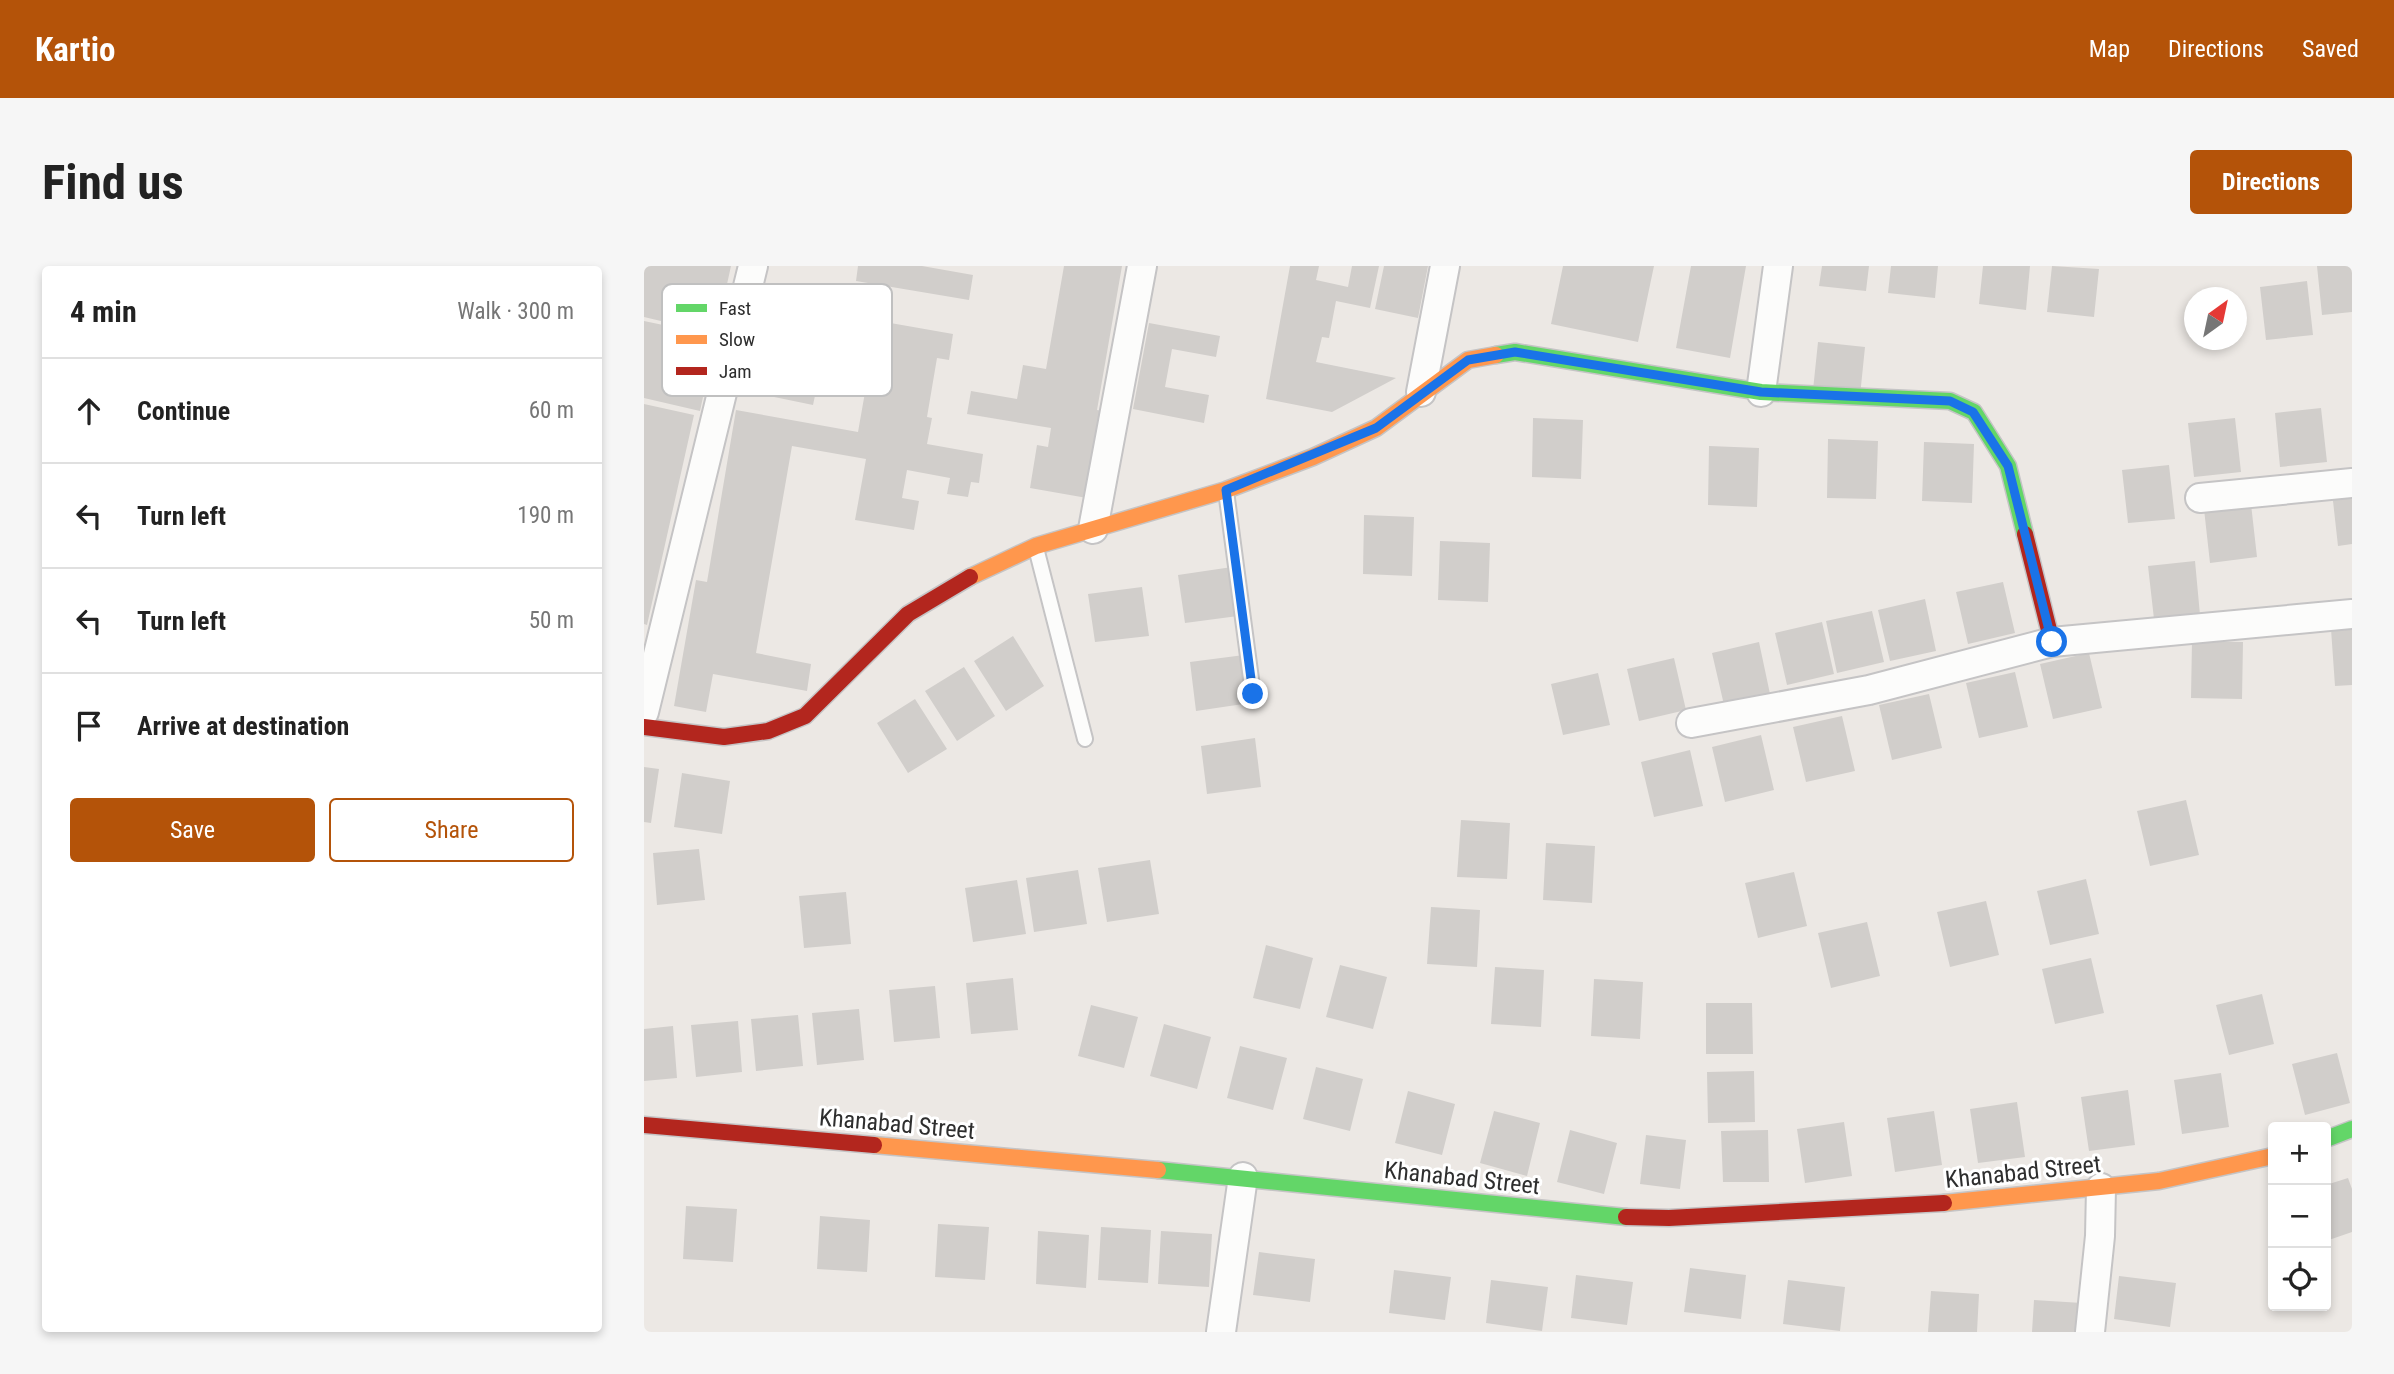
<!DOCTYPE html>
<html lang="en">
<head>
<meta charset="utf-8">
<style>
	:root { --surface:#fff; --page:#f6f6f6; --text:#222; --muted:#767676; --line:#e0e0e0; --accent:#b45309 }
	body { margin:0; font-family:"Roboto Condensed",sans-serif; background:var(--page); color:var(--text) }
	.controls { position:absolute; right:21px; bottom:21px; display:grid; overflow:hidden; border-radius:7px; box-shadow:0 4px 10px #0003 }
	.controls button { width:63px; height:63px; display:grid; place-items:center; padding:0; border:0; border-bottom:2px solid var(--line); background:var(--surface); color:var(--text); font:35px sans-serif }
	.compass { position:absolute; left:1540px; top:21px; width:63px; height:63px; border-radius:50%; background:var(--surface); box-shadow:0 4px 10px #0003; rotate:33deg }
	.stop { position:absolute; width:21px; height:21px; margin:-16px; border:5px solid #1a73e8; border-radius:50%; background:#fff }
	.stop.end { background:#1a73e8; border-color:#fff; box-shadow:0 2px 7px #0008 }
	.list { margin:0; padding:0; list-style:none }
	h2 { display:flex; justify-content:space-between; align-items:center; height:91px; margin:0; padding:0 28px; font-size:30px }
	h2 small { font-size:23px; font-weight:400; color:var(--muted) }
	.list li { display:grid; grid-template-columns:46px 1fr auto; gap:21px; align-items:center; box-sizing:border-box; height:105px; padding:0 28px; border-top:2px solid var(--line) }
	.list b { display:block; font-size:26px; white-space:nowrap }
	.list em { font-size:23px; font-style:normal; color:var(--muted) }
	.actions { display:flex; gap:14px; padding:21px 28px }
	.actions a { flex:1; padding:16px 0; border:2px solid var(--accent); border-radius:7px; text-align:center; font-size:24px; color:var(--accent) }
	.actions .main { background:var(--accent); color:#fff }
	.icon { flex:none; width:38px; height:38px; fill:none; stroke:currentColor; stroke-width:2; stroke-linecap:round; stroke-linejoin:round }
	.map { position:relative; flex:none; width:1708px; height:1066px; overflow:hidden; border-radius:7px }
	header { display:flex; align-items:center; gap:42px; box-sizing:border-box; height:98px; padding:0 35px; background:var(--accent); color:#fff }
	header strong { font-size:33px }
	nav { display:flex; gap:38px; margin-inline-start:auto; font-size:24px }
	.intro { display:flex; align-items:center; justify-content:space-between; box-sizing:border-box; height:168px; padding:0 42px }
	h1 { margin:0; font-size:49px }
	.button { padding:18px 32px; border-radius:7px; background:var(--accent); color:#fff; font-size:24px; font-weight:700 }
	main { display:flex; gap:42px; padding:0 42px }
	aside { flex:1; background:var(--surface); border-radius:7px; box-shadow:0 4px 10px #0003 }
	.map>svg:first-child { display:block }
	.building { fill:#d1cecb }
	.lines { fill:none; stroke-linecap:round; stroke-linejoin:round }
	.lane-casing { stroke:#c5c4c5; stroke-width:18 }
	.street-casing { stroke:#c5c4c5; stroke-width:32 }
	.fast-casing { stroke:#c5c4c5; stroke-width:19 }
	.slow-casing { stroke:#c5c4c5; stroke-width:19 }
	.jam-casing { stroke:#c5c4c5; stroke-width:19 }
	.lane { stroke:#fcfcfb; stroke-width:14 }
	.street { stroke:#fcfcfb; stroke-width:28 }
	.fast { stroke:#63d668; stroke-width:16 }
	.slow { stroke:#ff974d; stroke-width:16 }
	.jam { stroke:#b3261e; stroke-width:16 }
	.route { stroke:#1a73e8; stroke-width:9 }
	.labels { text-anchor:middle; dominant-baseline:central; stroke-width:6; stroke-linejoin:round; paint-order:stroke }
	.street-label { font-size:24px; fill:#2e2e2e; stroke:#fff }
	.key { fill:#fff; stroke:#c0c0c0; stroke-width:2 }
	.key-label { font-size:19px; fill:#2e2e2e }
</style>
</head>
<body>
<header>
<strong>Kartio</strong>
<nav><a>Map</a><a>Directions</a><a>Saved</a></nav>
</header>
<div class="intro"><h1>Find us</h1><a class="button">Directions</a></div>
<main>
<aside>
<h2>4 min<small>Walk · 300 m</small></h2>
<ul class="list">
<li><svg class="icon" aria-label="ahead" viewBox="0 0 24 24"><path d="M12 20V5M6 11l6-6 6 6"/></svg><div><b>Continue</b></div><em>60 m</em></li>
<li><svg class="icon" aria-label="left" viewBox="0 0 24 24"><path d="M17 20v-9H6M10 6l-5 5 5 5"/></svg><div><b>Turn left</b></div><em>190 m</em></li>
<li><svg class="icon" aria-label="left" viewBox="0 0 24 24"><path d="M17 20v-9H6M10 6l-5 5 5 5"/></svg><div><b>Turn left</b></div><em>50 m</em></li>
<li><svg class="icon" aria-label="arrive" viewBox="0 0 24 24"><path d="M6 21V4h12l-3 4 3 4H6"/></svg><div><b>Arrive at destination</b></div></li>
</ul>
<div class="actions"><a class="main">Save</a><a>Share</a></div>
</aside>
<div class="map">
<svg width="1708" height="1066" viewBox="0 0 1708 1066">
	<rect width="100%" height="100%" fill="#ece8e4"/>
	<path class="building" d="M 0,0 L 87,0 L 72,68 L 0,51 Z
		M 214,0 L 278,0 L 329,9 L 325,34 L 212,15 Z
		M 420,0 L 478,0 L 453,144 L 458,145 L 443,232 L 386,222 L 393,179 L 404,181 L 407,162 L 323,148 L 327,125 L 373,133 L 379,99 L 402,103 Z
		M 646,0 L 675,0 L 672,14 L 704,21 L 708,0 L 735,0 L 726,42 L 692,35 L 685,72 L 678,71 L 672,96 L 752,112 L 688,146 L 622,133 Z
		M 740,0 L 784,0 L 774,52 L 731,43 Z
		M 919,0 L 1010,0 L 994,76 L 907,58 Z
		M 1047,0 L 1102,0 L 1086,92 L 1032,82 Z
		M 1178,0 L 1225,0 L 1222,25 L 1175,20 Z
		M 1247,0 L 1294,0 L 1291,32 L 1244,27 Z
		M 1339,0 L 1386,0 L 1382,44 L 1335,38 Z
		M 1408,0 L 1455,3 L 1450,51 L 1403,46 Z
		M 1673,0 L 1708,0 L 1708,46 L 1678,49 Z
		M 1663,15 L 1669,69 L 1622,74 L 1616,21 Z
		M 201,49 L 309,68 L 305,94 L 293,92 L 283,151 L 288,152 L 283,178 L 339,188 L 335,217 L 327,216 L 324,231 L 303,228 L 306,212 L 263,204 L 258,232 L 275,235 L 270,264 L 211,254 L 222,193 L 148,180 L 112,387 L 167,398 L 163,425 L 69,408 L 62,446 L 30,440 L 52,314 L 63,316 L 92,144 L 214,166 L 229,81 L 197,75 Z
		M 0,55 L 72,70 L 56,145 L 0,132 Z
		M 505,57 L 576,70 L 572,91 L 528,83 L 521,121 L 565,129 L 560,157 L 489,143 Z
		M 119,61 L 183,74 L 169,139 L 106,126 Z
		M 1174,76 L 1221,81 L 1216,130 L 1169,124 Z
		M 0,138 L 50,149 L 3,359 L 0,358 Z
		M 1677,142 L 1683,196 L 1636,201 L 1631,147 Z
		M 889,152 L 939,154 L 937,213 L 888,211 Z
		M 1591,152 L 1597,206 L 1550,211 L 1544,157 Z
		M 1184,173 L 1234,175 L 1232,233 L 1183,232 Z
		M 1280,176 L 1330,178 L 1328,237 L 1278,235 Z
		M 1065,180 L 1115,182 L 1113,241 L 1064,239 Z
		M 1525,199 L 1531,253 L 1484,257 L 1478,204 Z
		M 1708,224 L 1708,278 L 1694,280 L 1688,226 Z
		M 1607,238 L 1613,291 L 1566,297 L 1560,243 Z
		M 720,249 L 770,251 L 768,310 L 719,308 Z
		M 796,275 L 846,277 L 844,336 L 794,334 Z
		M 1551,295 L 1556,349 L 1510,353 L 1504,300 Z
		M 588,301 L 594,350 L 541,357 L 534,309 Z
		M 1359,316 L 1371,367 L 1324,378 L 1312,326 Z
		M 498,321 L 505,370 L 451,376 L 444,328 Z
		M 1281,333 L 1292,385 L 1246,395 L 1234,344 Z
		M 1228,345 L 1240,396 L 1193,407 L 1182,355 Z
		M 1178,356 L 1190,408 L 1143,419 L 1131,367 Z
		M 1708,362 L 1708,419 L 1691,420 L 1687,363 Z
		M 369,370 L 400,420 L 362,445 L 330,395 Z
		M 1548,375 L 1599,376 L 1598,433 L 1547,432 Z
		M 1115,376 L 1126,428 L 1080,439 L 1068,387 Z
		M 1445,387 L 1458,442 L 1409,453 L 1396,398 Z
		M 600,389 L 606,437 L 552,445 L 546,396 Z
		M 1030,392 L 1042,444 L 995,455 L 983,403 Z
		M 320,401 L 351,450 L 313,475 L 281,425 Z
		M 1371,406 L 1384,461 L 1335,472 L 1322,417 Z
		M 954,407 L 966,459 L 919,469 L 907,418 Z
		M 1285,428 L 1298,482 L 1248,494 L 1235,439 Z
		M 271,433 L 303,483 L 264,507 L 233,457 Z
		M 1198,450 L 1211,505 L 1162,516 L 1149,461 Z
		M 1117,469 L 1130,524 L 1081,536 L 1068,481 Z
		M 611,472 L 617,521 L 563,528 L 557,480 Z
		M 1046,484 L 1059,540 L 1010,551 L 997,496 Z
		M 0,501 L 15,503 L 7,557 L 0,556 Z
		M 38,507 L 86,515 L 78,568 L 30,561 Z
		M 1542,534 L 1555,589 L 1506,600 L 1493,545 Z
		M 817,554 L 866,557 L 863,613 L 813,611 Z
		M 902,577 L 951,580 L 948,637 L 899,634 Z
		M 55,583 L 61,634 L 13,639 L 9,587 Z
		M 506,594 L 515,648 L 463,656 L 454,602 Z
		M 434,604 L 443,658 L 390,666 L 382,612 Z
		M 1150,606 L 1163,660 L 1114,672 L 1101,617 Z
		M 1442,613 L 1455,668 L 1406,679 L 1393,625 Z
		M 373,614 L 382,668 L 329,676 L 321,622 Z
		M 202,626 L 207,678 L 160,682 L 155,630 Z
		M 1342,635 L 1355,689 L 1306,701 L 1293,646 Z
		M 787,641 L 836,644 L 833,701 L 783,698 Z
		M 1223,656 L 1236,710 L 1187,722 L 1174,667 Z
		M 622,679 L 669,692 L 656,743 L 609,732 Z
		M 1447,692 L 1460,747 L 1411,758 L 1398,703 Z
		M 696,699 L 743,711 L 729,763 L 682,751 Z
		M 851,701 L 900,704 L 897,761 L 847,758 Z
		M 369,712 L 374,764 L 327,768 L 322,717 Z
		M 950,713 L 999,716 L 996,773 L 947,770 Z
		M 291,720 L 296,772 L 250,776 L 245,724 Z
		M 1618,728 L 1630,778 L 1585,789 L 1572,739 Z
		M 1062,737 L 1108,737 L 1109,788 L 1062,788 Z
		M 447,739 L 494,751 L 480,802 L 434,790 Z
		M 215,743 L 220,794 L 173,799 L 168,747 Z
		M 154,749 L 159,800 L 112,805 L 107,753 Z
		M 94,755 L 98,806 L 52,811 L 47,759 Z
		M 520,758 L 567,771 L 553,823 L 506,810 Z
		M 29,760 L 33,812 L 0,815 L 0,763 Z
		M 596,780 L 643,792 L 629,844 L 583,832 Z
		M 1693,787 L 1706,837 L 1661,849 L 1648,798 Z
		M 672,801 L 719,813 L 706,865 L 659,853 Z
		M 1110,805 L 1111,856 L 1064,857 L 1063,806 Z
		M 1577,807 L 1585,861 L 1538,868 L 1530,814 Z
		M 1484,824 L 1491,879 L 1445,885 L 1437,831 Z
		M 764,825 L 811,838 L 798,889 L 751,877 Z
		M 1373,836 L 1381,891 L 1334,897 L 1326,843 Z
		M 850,845 L 896,857 L 883,910 L 836,897 Z
		M 1290,845 L 1298,899 L 1251,906 L 1243,852 Z
		M 1200,856 L 1208,910 L 1161,917 L 1153,863 Z
		M 926,864 L 973,877 L 960,928 L 913,916 Z
		M 1124,864 L 1125,916 L 1079,916 L 1077,865 Z
		M 1002,869 L 1042,874 L 1036,923 L 996,918 Z
		M 1704,912 L 1708,923 L 1708,966 L 1682,975 L 1682,919 Z
		M 42,940 L 93,943 L 89,996 L 39,993 Z
		M 176,950 L 226,954 L 223,1006 L 173,1003 Z
		M 294,958 L 345,961 L 341,1014 L 291,1011 Z
		M 457,961 L 507,964 L 504,1017 L 454,1014 Z
		M 394,965 L 445,969 L 442,1022 L 392,1018 Z
		M 517,965 L 568,968 L 565,1021 L 514,1018 Z
		M 615,986 L 671,993 L 666,1036 L 609,1029 Z
		M 1046,1002 L 1102,1009 L 1097,1053 L 1040,1046 Z
		M 750,1004 L 807,1011 L 801,1054 L 745,1047 Z
		M 932,1009 L 989,1016 L 983,1059 L 927,1052 Z
		M 1475,1010 L 1532,1017 L 1526,1061 L 1470,1053 Z
		M 847,1014 L 904,1021 L 898,1065 L 842,1057 Z
		M 1144,1014 L 1201,1021 L 1196,1065 L 1139,1058 Z
		M 1287,1025 L 1335,1028 L 1333,1066 L 1284,1066 Z
		M 1390,1034 L 1438,1037 L 1437,1066 L 1388,1066 Z"/>
	<g class="lines">
		<g class="lane-casing">
			<path id="lane" d="M 582,225 L 609,428
				M 392,282 L 441,473"/>
		</g>
		<g class="street-casing">
			<path id="street" d="M 777,126 L 801,0
				M 1117,126 L 1134,0
				M 1556,232 L 1708,217
				M 449,263 L 498,0
				M 0,446 L 109,0
				M 1047,457 L 1225,424 L 1408,376 L 1708,348
				M 577,1066 L 599,911
				M 1446,1066 L 1456,970 L 1457,922"/>
		</g>
		<g class="fast-casing">
			<path id="fast" d="M 852,89 L 871,86 L 1117,126 L 1306,135 L 1330,146 L 1364,200 L 1381,268
				M 1682,873 L 1708,863
				M 514,904 L 982,951"/>
		</g>
		<g class="slow-casing">
			<path id="slow" d="M 326,311 L 392,280 L 582,224 L 669,191 L 732,162 L 824,94 L 852,89
				M 230,879 L 514,904
				M 1300,937 L 1515,915 L 1629,890"/>
		</g>
		<g class="jam-casing">
			<path id="jam" d="M 1381,268 L 1408,376
				M 0,461 L 80,471 L 124,465 L 161,450 L 264,348 L 326,311
				M 0,859 L 230,879
				M 982,951 L 1025,952 L 1300,937"/>
		</g>
		<use href="#lane" class="lane"/>
		<use href="#street" class="street"/>
		<use href="#fast" class="fast"/>
		<use href="#slow" class="slow"/>
		<use href="#jam" class="jam"/>
	</g>
	<g class="lines">
		<path class="route" d="M 609,428 L 582,224 L 732,162 L 824,94 L 871,86 L 1117,126 L 1306,135 L 1329,146 L 1364,200 L 1408,376"/>
	</g>
	<g class="labels">
		<g class="street-label">
			<text transform="translate(253 858) rotate(5)">Khanabad Street</text>
			<text transform="translate(1379 906) rotate(-6)">Khanabad Street</text>
			<text transform="translate(818 912) rotate(6)">Khanabad Street</text>
		</g>
	</g>
	<rect x="18" y="18" width="230" height="112" rx="10" class="key"/>
	<rect x="32" y="38" width="31" height="8" fill="#63d668"/>
	<rect x="32" y="69" width="31" height="9" fill="#ff974d"/>
	<rect x="32" y="101" width="31" height="8" fill="#b3261e"/>
	<g class="key-label">
		<text x="75" y="49">Fast</text>
		<text x="75" y="80">Slow</text>
		<text x="75" y="112">Jam</text>
	</g>
</svg>
<div class="controls">
<button>+</button>
<button>−</button>
<button><svg class="icon" aria-label="locate" viewBox="0 0 24 24"><circle cx="12" cy="12" r="6"/><path d="M12 2v4M12 18v4M2 12h4M18 12h4"/></svg></button>
</div>
<svg class="compass" viewBox="-18 -18 36 36"><path d="M0-13l5 13h-10z" fill="#e53935"/><path d="M0 13l5-13h-10z" fill="#767676"/></svg>
<div class="stop" style="left:1408px;top:376px"></div>
<div class="stop end" style="left:609px;top:428px"></div>
</div>
</main>
</body>
</html>
